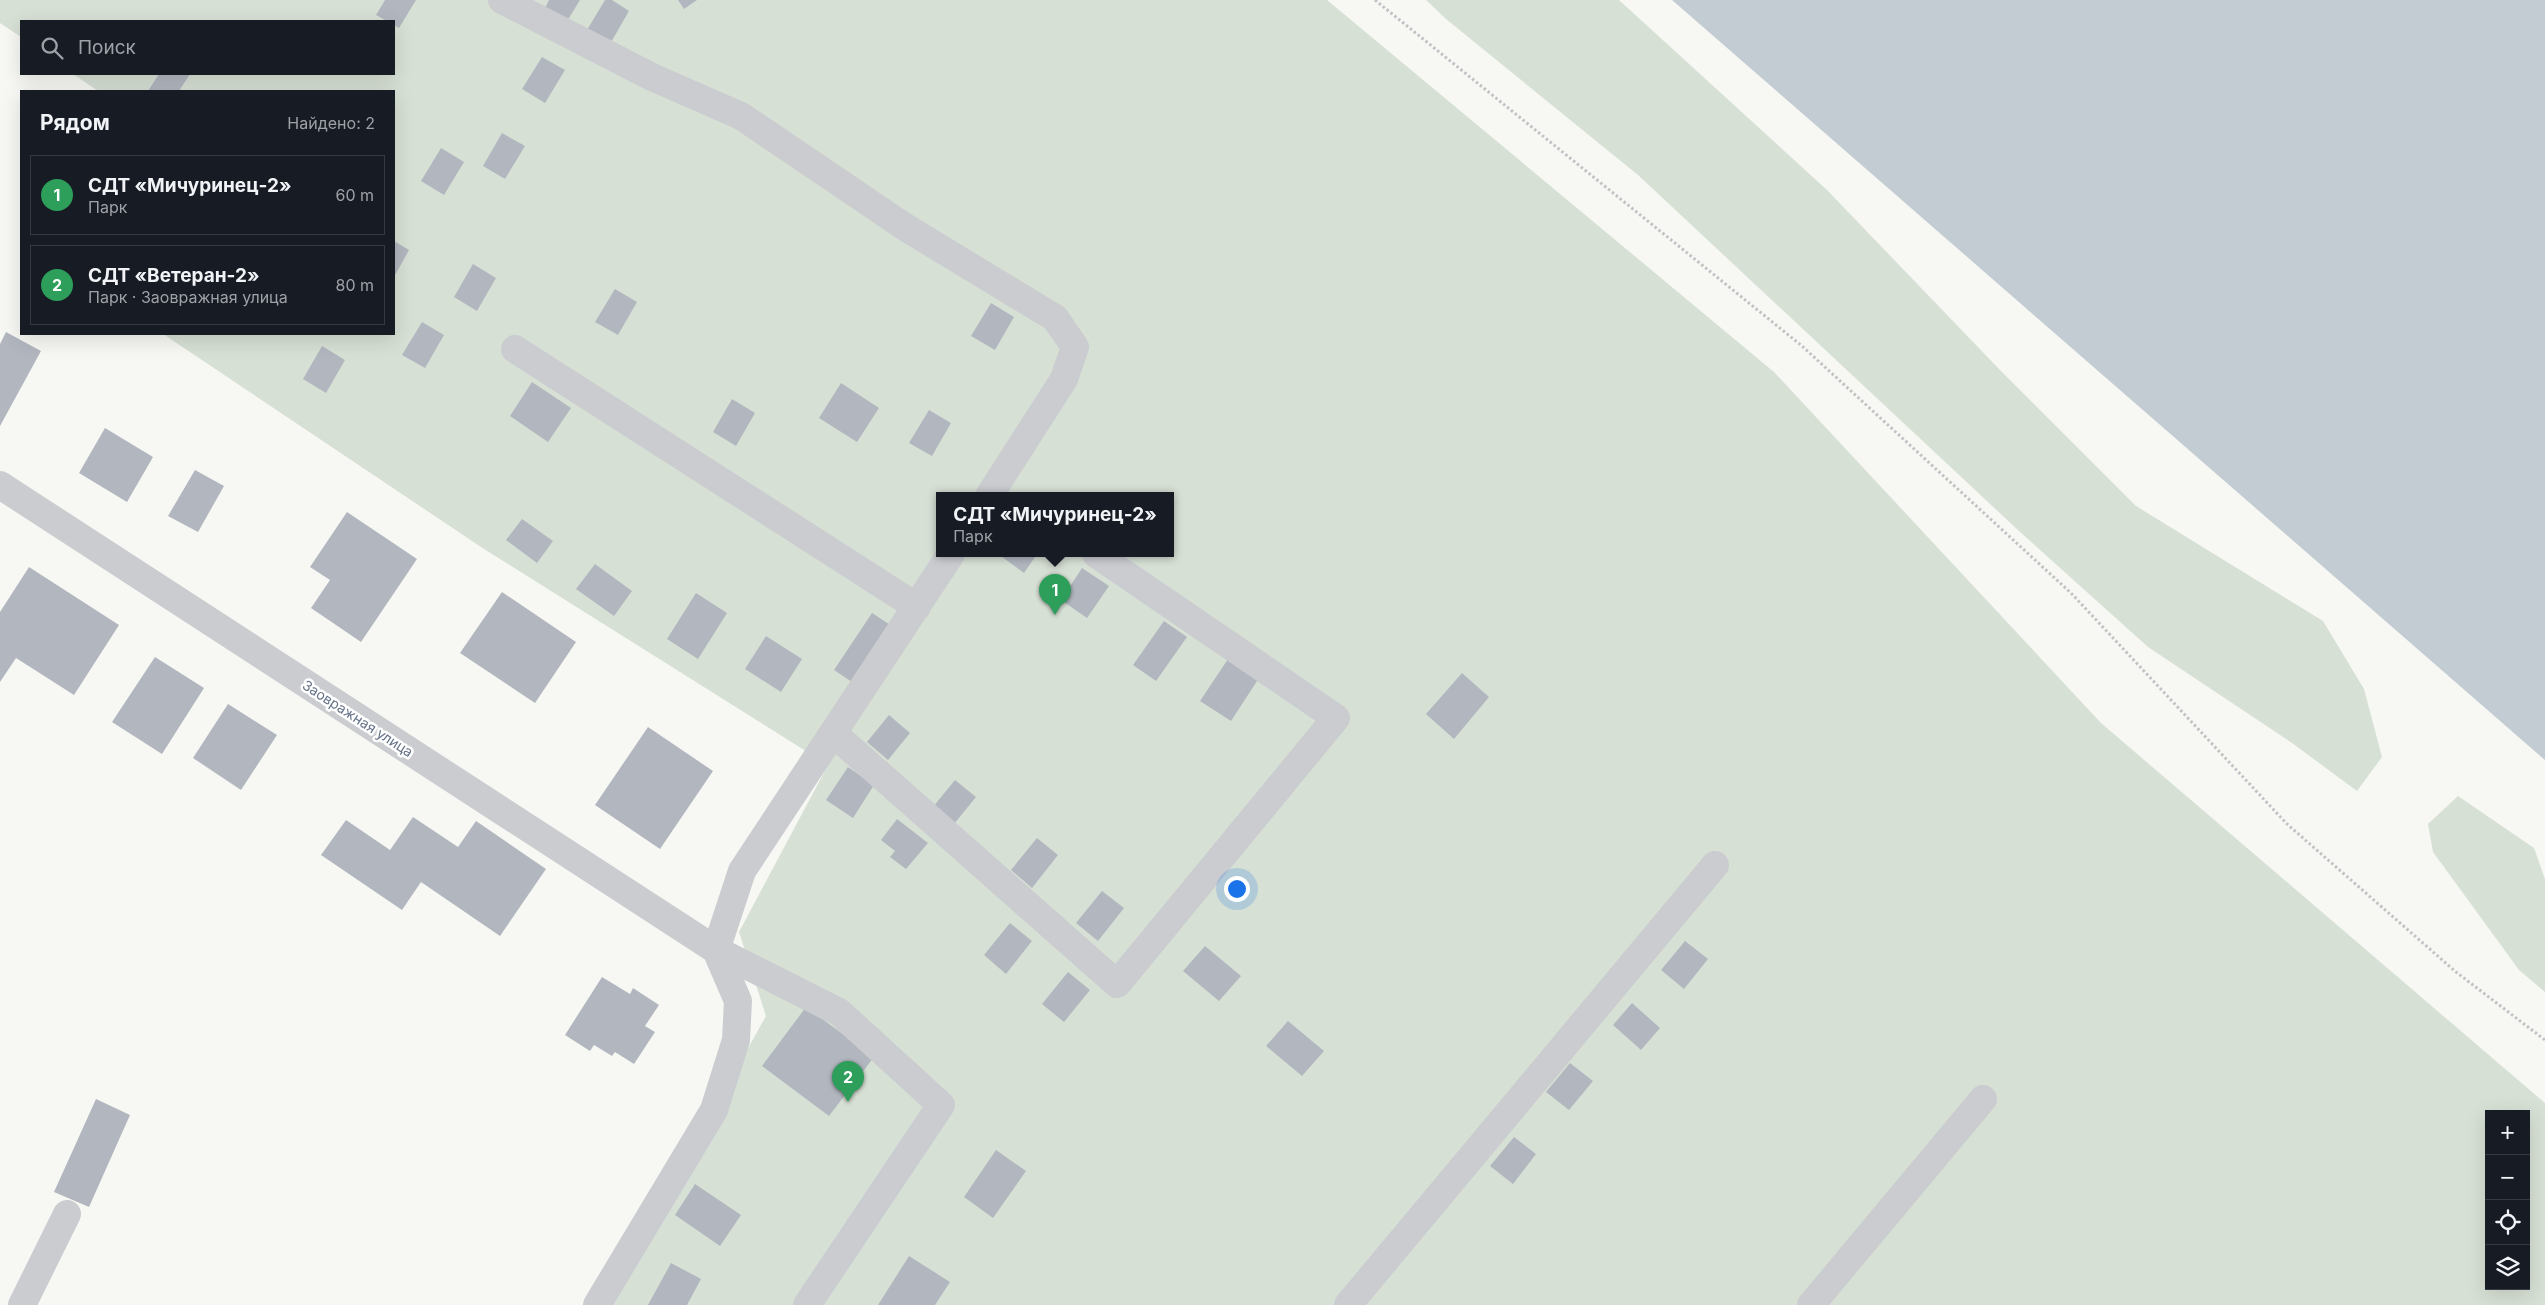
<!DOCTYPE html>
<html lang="ru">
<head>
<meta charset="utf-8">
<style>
	:root { --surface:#171b24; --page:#242831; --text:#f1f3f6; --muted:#9ea1a6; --line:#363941; --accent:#ec7420 }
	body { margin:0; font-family:Inter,sans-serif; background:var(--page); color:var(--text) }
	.controls { position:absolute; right:15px; bottom:15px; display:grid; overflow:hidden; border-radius:0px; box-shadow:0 5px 20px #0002 }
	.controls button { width:45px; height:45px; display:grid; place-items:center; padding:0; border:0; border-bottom:1px solid var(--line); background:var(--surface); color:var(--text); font:25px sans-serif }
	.you { position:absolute; left:1236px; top:888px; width:18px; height:18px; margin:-12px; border:4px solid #fff; border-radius:50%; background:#1a73e8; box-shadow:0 0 0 8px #1a73e833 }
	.badge { display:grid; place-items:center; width:32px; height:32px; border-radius:50%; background:var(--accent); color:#fff; font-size:16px; font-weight:700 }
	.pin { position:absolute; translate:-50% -41px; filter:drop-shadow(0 1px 2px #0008) }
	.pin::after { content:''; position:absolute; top:26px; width:18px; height:15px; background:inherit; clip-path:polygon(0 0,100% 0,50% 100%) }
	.popup { position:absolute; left:936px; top:492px; width:238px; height:65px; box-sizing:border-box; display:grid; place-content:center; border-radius:0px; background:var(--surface); filter:drop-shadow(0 1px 4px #0005); font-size:16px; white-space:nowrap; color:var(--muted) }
	.popup b { font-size:19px; color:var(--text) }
	.popup::after { content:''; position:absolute; left:50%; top:100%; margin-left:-10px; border:10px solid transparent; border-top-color:var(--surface) }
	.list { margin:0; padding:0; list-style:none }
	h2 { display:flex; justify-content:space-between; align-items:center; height:65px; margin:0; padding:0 20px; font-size:21px }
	h2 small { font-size:16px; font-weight:400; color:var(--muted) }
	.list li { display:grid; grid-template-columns:32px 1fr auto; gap:15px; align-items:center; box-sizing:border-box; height:80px; margin:0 10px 10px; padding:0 10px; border:1px solid var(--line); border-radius:0px }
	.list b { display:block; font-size:19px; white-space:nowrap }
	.list p { margin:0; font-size:16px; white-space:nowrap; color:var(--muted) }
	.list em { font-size:16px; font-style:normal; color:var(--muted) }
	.icon { flex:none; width:28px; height:28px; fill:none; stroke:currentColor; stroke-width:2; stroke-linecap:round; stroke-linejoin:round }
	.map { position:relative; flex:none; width:2545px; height:1305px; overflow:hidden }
	.search { position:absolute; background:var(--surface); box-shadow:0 5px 20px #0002; left:20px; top:20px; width:375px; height:55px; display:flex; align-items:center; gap:12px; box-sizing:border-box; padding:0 18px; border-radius:0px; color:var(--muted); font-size:19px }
	.panel { position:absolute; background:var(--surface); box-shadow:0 5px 20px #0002; left:20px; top:90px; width:375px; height:245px; border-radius:0px }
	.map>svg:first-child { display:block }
	.green { fill:#d7e0d5; fill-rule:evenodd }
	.water { fill:#c3ccd2 }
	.building { fill:#b2b7bf }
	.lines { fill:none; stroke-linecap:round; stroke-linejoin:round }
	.path { stroke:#c1c2c5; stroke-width:3; stroke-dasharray:2.5 2.5; stroke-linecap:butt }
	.minor { stroke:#caccd0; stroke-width:28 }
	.labels { text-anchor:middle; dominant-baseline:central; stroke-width:5; stroke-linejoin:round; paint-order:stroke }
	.street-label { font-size:14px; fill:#657287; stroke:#fff }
</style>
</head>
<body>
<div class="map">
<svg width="2545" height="1305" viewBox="0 0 2545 1305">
	<rect width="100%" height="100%" fill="#f7f8f4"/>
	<path class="green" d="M 0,0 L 1327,0 L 1774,372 L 2101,723 L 2545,1103 L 2545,1305 L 605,1305 L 766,1016 L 739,932 L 828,765 L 484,549 L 163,334 L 394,334 L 394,91 L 98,91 L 73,74 L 394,74 L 394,21 L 21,21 L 21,37 L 0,23 ZM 940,496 L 1170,496 L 1170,554 L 940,554 ZM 2489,1114 L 2526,1114 L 2526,1286 L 2489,1286 Z
		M 1426,0 L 1619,0 L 1827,190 L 2000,370 L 2136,506 L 2323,621 L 2364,689 L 2382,757 L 2357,791 L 2292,743 L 2148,647 L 2019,531 L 1638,175 L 1446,19 Z
		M 2458,796 L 2534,848 L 2545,879 L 2545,992 L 2519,970 L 2433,852 L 2428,824 Z"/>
	<path class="water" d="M 1672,0 L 2545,0 L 2545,760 Z"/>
	<path class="building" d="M 385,0 L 416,0 L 399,28 L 394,25 L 394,21 L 387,21 L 376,15 Z
		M 549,0 L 580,0 L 566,23 L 544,10 Z
		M 605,0 L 612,0 L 629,11 L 610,44 L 587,30 Z
		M 678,0 L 697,0 L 684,9 Z
		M 542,57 L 565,70 L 545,103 L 522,89 Z
		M 159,74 L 190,74 L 179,91 L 148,91 Z
		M 502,133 L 525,146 L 505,179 L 483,166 Z
		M 441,148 L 464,162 L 444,195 L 421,181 Z
		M 394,241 L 409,250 L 394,277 Z
		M 473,264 L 496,278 L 477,311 L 454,297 Z
		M 615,289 L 637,302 L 618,335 L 595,322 Z
		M 991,303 L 1014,317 L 995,350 L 971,336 Z
		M 422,322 L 444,335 L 425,368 L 402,355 Z
		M 6,332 L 41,351 L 0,426 L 0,344 Z
		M 322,346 L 345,360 L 326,393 L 303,379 Z
		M 532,382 L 571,408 L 548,442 L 510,416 Z
		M 841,383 L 879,408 L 857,442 L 819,418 Z
		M 732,399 L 755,413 L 736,446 L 713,432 Z
		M 929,410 L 951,423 L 932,456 L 909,443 Z
		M 105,428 L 153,457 L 127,502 L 79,473 Z
		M 195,470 L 224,486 L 198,532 L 168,516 Z
		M 347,512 L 417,559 L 361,642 L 311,608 L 330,580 L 310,567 Z
		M 522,519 L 553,541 L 537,563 L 506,540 Z
		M 998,554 L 1037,554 L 1024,573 Z
		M 595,564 L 632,591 L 614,616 L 576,589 Z
		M 29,567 L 119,625 L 74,695 L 16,658 L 0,682 L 0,612 Z
		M 1082,568 L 1109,586 L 1087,618 L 1061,600 Z
		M 502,592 L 576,642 L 535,703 L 460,653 Z
		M 696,593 L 727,613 L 698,659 L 667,639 Z
		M 872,613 L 895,628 L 858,686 L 834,670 Z
		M 1164,621 L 1187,637 L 1156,681 L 1133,665 Z
		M 766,636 L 802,659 L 781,692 L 745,669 Z
		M 1230,656 L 1261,675 L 1231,721 L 1200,701 Z
		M 155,657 L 204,688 L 162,754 L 112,722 Z
		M 1462,673 L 1489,697 L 1454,739 L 1426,714 Z
		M 228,704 L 277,735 L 241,790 L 193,758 Z
		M 889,715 L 910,733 L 888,760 L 867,742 Z
		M 648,727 L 713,771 L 660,849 L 595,805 Z
		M 848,767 L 874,785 L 853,818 L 826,800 Z
		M 955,780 L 976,797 L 954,824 L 933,807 Z
		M 413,817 L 458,847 L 476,821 L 546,869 L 500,936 L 421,882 L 402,910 L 321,855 L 346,820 L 390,850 Z
		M 897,819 L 928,843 L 906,869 L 890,857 L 895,851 L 881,840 Z
		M 1037,838 L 1058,855 L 1032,888 L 1011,870 Z
		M 1102,891 L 1124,908 L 1098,941 L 1076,923 Z
		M 1010,923 L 1032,941 L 1006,974 L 984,955 Z
		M 1685,941 L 1708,959 L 1684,989 L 1661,970 Z
		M 1205,946 L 1241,976 L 1219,1001 L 1183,971 Z
		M 1068,972 L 1090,990 L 1064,1022 L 1042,1004 Z
		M 602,977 L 630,994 L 633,988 L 659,1005 L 645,1026 L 655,1032 L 634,1064 L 615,1052 L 612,1056 L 594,1045 L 590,1051 L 565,1035 Z
		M 1632,1003 L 1660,1028 L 1641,1050 L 1613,1025 Z
		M 806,1007 L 874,1057 L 829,1116 L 762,1066 Z
		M 1288,1021 L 1324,1051 L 1302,1076 L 1266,1046 Z
		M 1570,1063 L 1593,1081 L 1569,1110 L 1546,1092 Z
		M 96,1099 L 130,1115 L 89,1207 L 54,1192 Z
		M 1514,1137 L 1536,1154 L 1513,1184 L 1490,1166 Z
		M 996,1150 L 1026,1171 L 993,1218 L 964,1197 Z
		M 695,1184 L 741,1215 L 720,1246 L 675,1215 Z
		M 909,1256 L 950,1282 L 935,1305 L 878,1305 Z
		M 671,1263 L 701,1279 L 687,1305 L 648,1305 Z"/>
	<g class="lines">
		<path class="path" d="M 1375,0 L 1802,346 L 2071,593 L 2287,824 L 2456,972 L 2545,1040"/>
		<path class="minor" d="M 502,0 L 652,77 L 741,116 L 905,227 L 1055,318 L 1075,347 L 1064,379 L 989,496
			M 515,349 L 917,607
			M 0,485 L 716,950 L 839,1012 L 941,1105 L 807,1305
			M 833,733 L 1117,984 L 1336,718 L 1096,554
			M 22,1305 L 67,1214
			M 597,1305 L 714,1110 L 736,1040 L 738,1001 L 716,950 L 742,871 L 951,554
			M 1348,1305 L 1715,865
			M 1811,1305 L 1983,1099"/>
	</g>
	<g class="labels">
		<g class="street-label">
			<text transform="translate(358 718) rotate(33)">Заовражная улица</text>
		</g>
	</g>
</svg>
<div class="controls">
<button>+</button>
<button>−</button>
<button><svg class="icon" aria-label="locate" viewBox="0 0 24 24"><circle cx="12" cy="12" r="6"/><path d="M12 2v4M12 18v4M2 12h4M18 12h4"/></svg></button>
<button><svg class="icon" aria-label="layers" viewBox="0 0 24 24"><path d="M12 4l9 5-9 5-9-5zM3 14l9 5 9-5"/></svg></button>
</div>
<div class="you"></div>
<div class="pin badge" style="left:1055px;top:615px;background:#2e9e5b">1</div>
<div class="popup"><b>СДТ «Мичуринец-2»</b>Парк</div>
<div class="pin badge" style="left:848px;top:1102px;background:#2e9e5b">2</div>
<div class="search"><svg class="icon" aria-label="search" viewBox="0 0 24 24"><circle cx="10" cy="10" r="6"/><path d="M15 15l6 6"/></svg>Поиск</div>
<section class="panel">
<h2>Рядом<small>Найдено: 2</small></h2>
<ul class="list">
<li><span class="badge" style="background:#2e9e5b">1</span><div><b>СДТ «Мичуринец-2»</b><p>Парк</p></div><em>60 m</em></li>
<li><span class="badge" style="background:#2e9e5b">2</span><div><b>СДТ «Ветеран-2»</b><p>Парк · Заовражная улица</p></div><em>80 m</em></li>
</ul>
</section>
</div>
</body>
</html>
